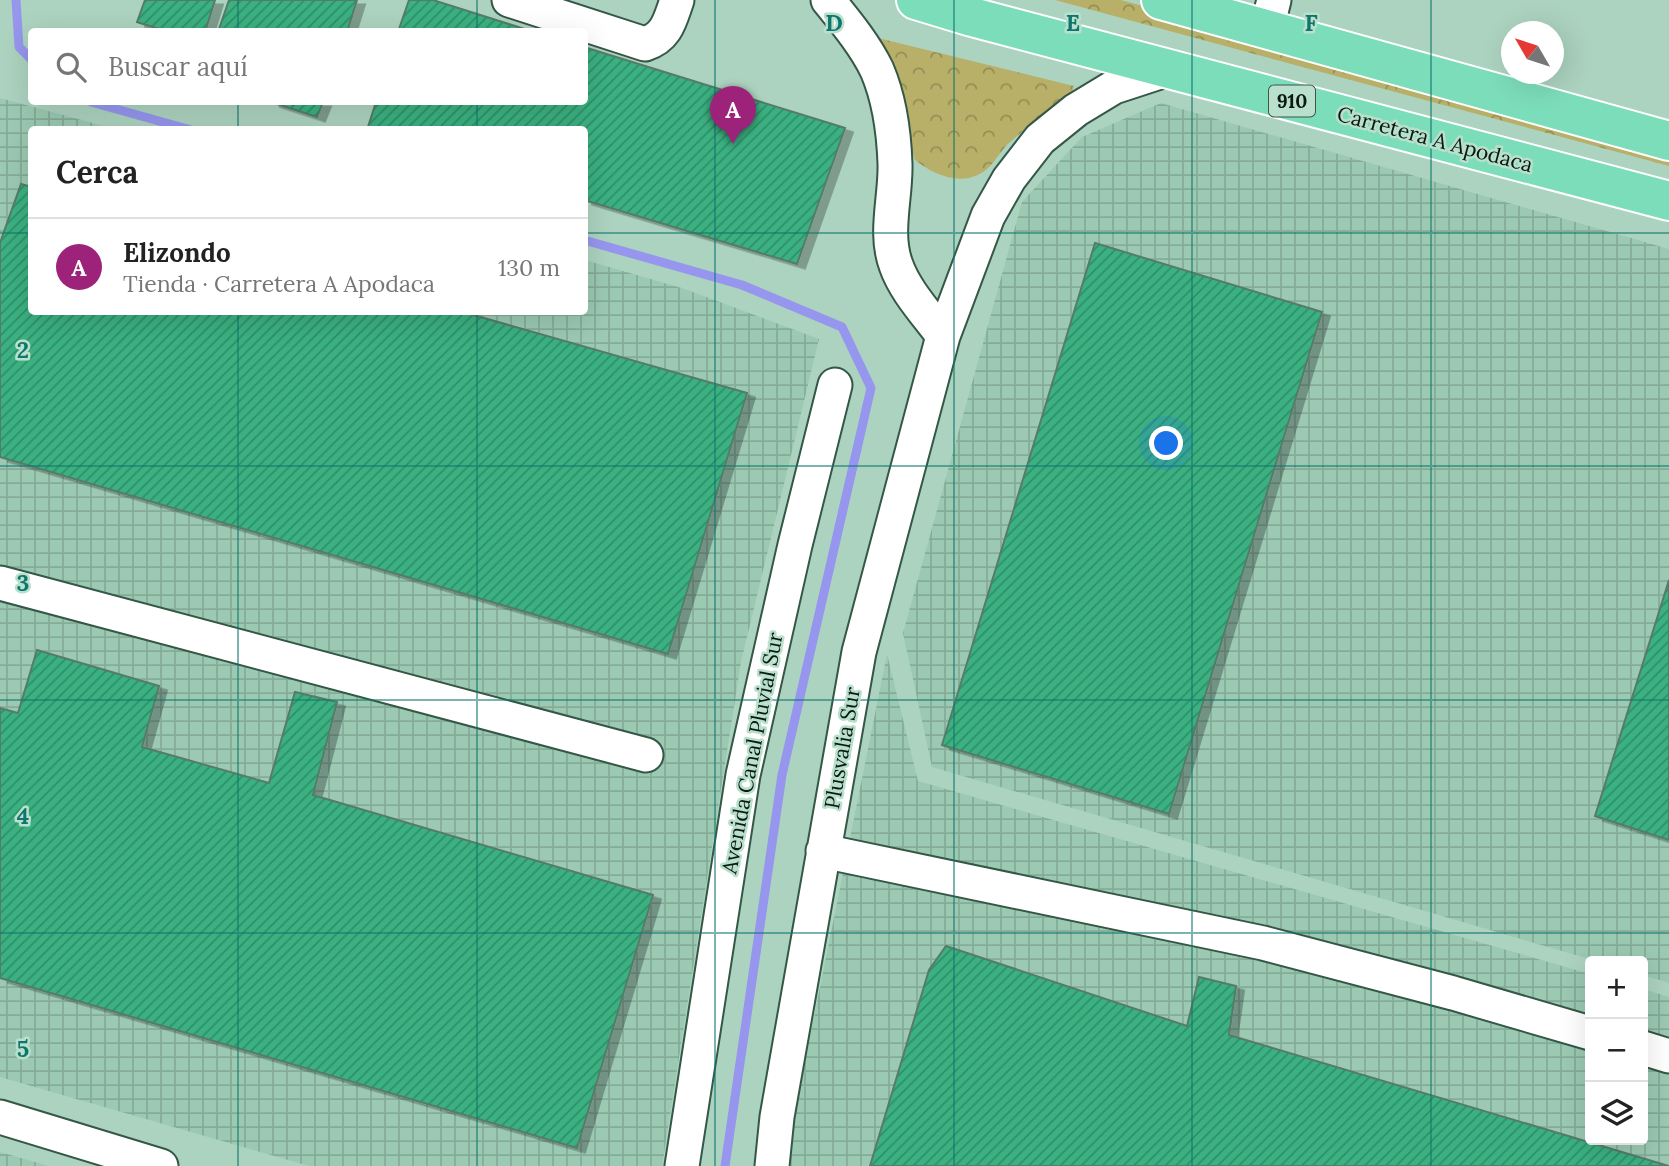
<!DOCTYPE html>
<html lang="es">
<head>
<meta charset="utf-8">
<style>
	:root { --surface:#fff; --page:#f2f2f2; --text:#222; --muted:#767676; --line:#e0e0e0; --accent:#9d2279 }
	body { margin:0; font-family:Lora,serif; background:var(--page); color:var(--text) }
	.controls { position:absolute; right:21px; bottom:21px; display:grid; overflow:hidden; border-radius:7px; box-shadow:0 7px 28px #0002 }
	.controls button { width:63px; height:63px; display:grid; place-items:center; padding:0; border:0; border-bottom:2px solid var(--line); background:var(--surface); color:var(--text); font:35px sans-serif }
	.compass { position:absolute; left:1501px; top:21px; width:63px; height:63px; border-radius:50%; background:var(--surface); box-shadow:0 7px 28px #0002; rotate:309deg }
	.you { position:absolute; left:1167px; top:444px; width:24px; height:24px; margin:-18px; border:5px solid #fff; border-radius:50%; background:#1a73e8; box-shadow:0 0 0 10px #1a73e833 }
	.badge { display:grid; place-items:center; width:46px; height:46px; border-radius:50%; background:var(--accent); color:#fff; font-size:23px; font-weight:700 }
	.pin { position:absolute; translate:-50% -58px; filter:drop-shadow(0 2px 4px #0008) }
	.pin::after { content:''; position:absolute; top:37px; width:24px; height:21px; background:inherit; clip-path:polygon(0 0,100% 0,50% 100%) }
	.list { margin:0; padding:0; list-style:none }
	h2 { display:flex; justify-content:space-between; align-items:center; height:91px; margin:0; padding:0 28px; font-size:30px }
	h2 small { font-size:23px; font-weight:400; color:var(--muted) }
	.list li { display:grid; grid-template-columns:46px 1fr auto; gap:21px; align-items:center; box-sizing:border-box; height:98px; padding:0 28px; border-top:2px solid var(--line) }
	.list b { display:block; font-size:26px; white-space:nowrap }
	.list p { margin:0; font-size:23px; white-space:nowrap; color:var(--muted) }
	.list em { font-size:23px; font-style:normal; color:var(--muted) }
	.icon { flex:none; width:38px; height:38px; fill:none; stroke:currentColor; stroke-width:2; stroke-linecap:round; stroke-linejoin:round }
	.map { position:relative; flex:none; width:1669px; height:1166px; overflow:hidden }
	.search { position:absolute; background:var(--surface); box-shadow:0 7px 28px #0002; left:28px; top:28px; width:560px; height:77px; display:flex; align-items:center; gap:18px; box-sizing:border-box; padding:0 24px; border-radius:7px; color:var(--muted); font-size:26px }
	.panel { position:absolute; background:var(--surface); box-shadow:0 7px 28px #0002; left:28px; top:126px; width:560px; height:189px; border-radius:7px }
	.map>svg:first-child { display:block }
	.industrial { fill:url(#industrial-grid) }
	.park { fill:url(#park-crowns) }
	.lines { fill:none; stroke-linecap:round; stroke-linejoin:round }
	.stream { stroke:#9696ee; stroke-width:9 }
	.building { fill:url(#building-hatch); stroke:#577b69; stroke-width:2; filter:url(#shadow) }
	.minor-casing { stroke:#345746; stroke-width:37 }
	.major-casing { stroke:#fff; stroke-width:42 }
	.minor { stroke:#fff; stroke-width:33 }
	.major { stroke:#7cddbb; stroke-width:38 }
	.grid { fill:none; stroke:#0f766e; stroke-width:2; stroke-opacity:0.55 }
	.labels { text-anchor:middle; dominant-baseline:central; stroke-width:5; stroke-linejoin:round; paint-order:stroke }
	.shield { fill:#b9e0cc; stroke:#3e554a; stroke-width:2 }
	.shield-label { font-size:19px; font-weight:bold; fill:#0a1912 }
	.street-label { font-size:21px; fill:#0a1912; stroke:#b9e0cc }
	.grid-label { font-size:23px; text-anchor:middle; font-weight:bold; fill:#0f766e; stroke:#b9e0cc; stroke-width:5; stroke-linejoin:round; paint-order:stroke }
</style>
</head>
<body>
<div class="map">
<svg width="1669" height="1166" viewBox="0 0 1669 1166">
	<defs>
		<pattern id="industrial-grid" width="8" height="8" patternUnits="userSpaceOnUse" patternTransform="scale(1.75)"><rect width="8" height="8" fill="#9bc9b2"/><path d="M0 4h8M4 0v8" fill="none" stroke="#84ac98"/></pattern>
		<pattern id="park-crowns" width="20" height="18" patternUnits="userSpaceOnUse" patternTransform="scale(1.75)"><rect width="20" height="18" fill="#b8b069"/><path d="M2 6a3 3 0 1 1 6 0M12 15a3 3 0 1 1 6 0" fill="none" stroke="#948e55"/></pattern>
		<pattern id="building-hatch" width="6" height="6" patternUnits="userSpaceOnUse" patternTransform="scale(1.75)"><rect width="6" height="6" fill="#3ab181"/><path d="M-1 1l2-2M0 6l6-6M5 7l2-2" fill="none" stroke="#2f8f68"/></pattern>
		<filter id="shadow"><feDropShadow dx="8" dy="4.5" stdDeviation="0" flood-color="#0004"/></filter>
	</defs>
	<rect width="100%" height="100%" fill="#acd3bf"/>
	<path class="industrial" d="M 0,98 L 115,129 L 32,130 L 32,312 L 584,312 L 585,260 L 685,289 L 819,339 L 741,662 L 662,1166 L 309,1166 L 0,1077 Z
		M 1161,103 L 1669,249 L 1669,983 L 1643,975 L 1643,961 L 1596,961 L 932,767 L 903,633 L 1022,202 L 1082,137 Z
		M 887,654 L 918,781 L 1590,974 L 1590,1140 L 1643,1140 L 1643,989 L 1669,997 L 1669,1166 L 787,1166 L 807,1052 Z
		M 0,1152 L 49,1166 L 0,1166 Z"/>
	<path class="park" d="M 1055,0 L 1121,0 L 1669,151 L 1669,166 Z
		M 874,37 L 1074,86 L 1072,92 C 1050,108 1030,125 1009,143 C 1001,150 996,161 988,168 C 966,188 936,177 915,160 Z"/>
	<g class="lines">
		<path class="stream" d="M 16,0 L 19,47 L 32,60
			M 91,102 L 191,130
			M 584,240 L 742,285 L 842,327 L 871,388 L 782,775 L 725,1166"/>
	</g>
	<path class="building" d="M 145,0 L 215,0 L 205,32 L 168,32 L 137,22 Z
		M 229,0 L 357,0 L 347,32 L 218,32 Z
		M 409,0 L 433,0 L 534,32 L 398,32 Z
		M 584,47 L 845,128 L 797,264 L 584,200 L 584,130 L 367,130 L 376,102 L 584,102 Z
		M 271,102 L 323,102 L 317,117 Z
		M 21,184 L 32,187 L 32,312 L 463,312 L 747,393 L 668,654 L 0,457 L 0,243 Z
		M 1095,243 L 1322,312 L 1169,814 L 942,745 Z
		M 1669,580 L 1669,840 L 1595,816 Z
		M 37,650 L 159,686 L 142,747 L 269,783 L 295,692 L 337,702 L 313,795 L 653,895 L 577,1148 L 0,978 L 0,708 L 18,713 Z
		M 946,946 L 1187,1026 L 1199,977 L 1236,986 L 1229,1035 L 1669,1166 L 870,1166 L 929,970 Z"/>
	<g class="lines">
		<g class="minor-casing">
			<path id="minor" d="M 509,0 L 645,44 C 667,37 670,20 677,0
				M 828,0 C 845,21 865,45 877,70 C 889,98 894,134 895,164 C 896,197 884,233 896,265 C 905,291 927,314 943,336
				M 1267,28 L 1274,0
				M 0,583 L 646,755
				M 823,851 L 1263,943 L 1453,993 L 1590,1033
				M 1643,1048 L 1669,1056
				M 0,1117 L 161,1166
				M 682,1166 L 743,775 L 795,545 L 835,385
				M 772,1166 L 777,1117 L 859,652 L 943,336 L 988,216 L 1009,179 L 1040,139 L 1076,110 L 1114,87 L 1169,69"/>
		</g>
		<g class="major-casing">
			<path id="major" d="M 916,0 L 972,17 L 1669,201
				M 1161,0 L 1669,141"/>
		</g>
		<use href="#minor" class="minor"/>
		<use href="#major" class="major"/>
	</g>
	<path class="grid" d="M 238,0 L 238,32M 477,0 L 477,32M 715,0 L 715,1166M 954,0 L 954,1166M 1192,0 L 1192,1166M 1431,0 L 1431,1166M 238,102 L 238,130M 477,102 L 477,130M 0,233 L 32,233M 584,233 L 1669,233M 238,312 L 238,1166M 477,312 L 477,1166M 0,466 L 1669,466M 0,700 L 1669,700M 0,933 L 1669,933"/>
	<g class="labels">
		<rect class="shield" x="1269" y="85.5" width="46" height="31" rx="5"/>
		<g class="shield-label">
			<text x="1292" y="101">910</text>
		</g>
		<g class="street-label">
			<text transform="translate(1435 139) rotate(15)">Carretera A Apodaca</text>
			<text transform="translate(842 748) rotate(-80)">Plusvalia Sur</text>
			<text transform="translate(752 753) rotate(-79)">Avenida Canal Pluvial Sur</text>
		</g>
	</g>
	<g class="grid-label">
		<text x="834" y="31">D</text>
		<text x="1073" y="31">E</text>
		<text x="1311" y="31">F</text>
		<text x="23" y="358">2</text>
		<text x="23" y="591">3</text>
		<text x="23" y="824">4</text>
		<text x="23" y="1057">5</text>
	</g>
</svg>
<div class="controls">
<button>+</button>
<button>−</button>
<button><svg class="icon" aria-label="layers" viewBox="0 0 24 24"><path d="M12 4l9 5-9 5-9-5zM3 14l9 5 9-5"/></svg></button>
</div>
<svg class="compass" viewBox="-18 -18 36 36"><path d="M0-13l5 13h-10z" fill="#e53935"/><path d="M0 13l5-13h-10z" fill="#767676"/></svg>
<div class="you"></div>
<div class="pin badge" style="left:733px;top:144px">A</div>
<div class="search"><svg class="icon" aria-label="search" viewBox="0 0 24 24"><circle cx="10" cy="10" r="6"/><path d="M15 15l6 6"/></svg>Buscar aquí</div>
<section class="panel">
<h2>Cerca<small></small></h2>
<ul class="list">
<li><span class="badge">A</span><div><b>Elizondo</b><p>Tienda · Carretera A Apodaca</p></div><em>130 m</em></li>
</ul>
</section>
</div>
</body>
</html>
